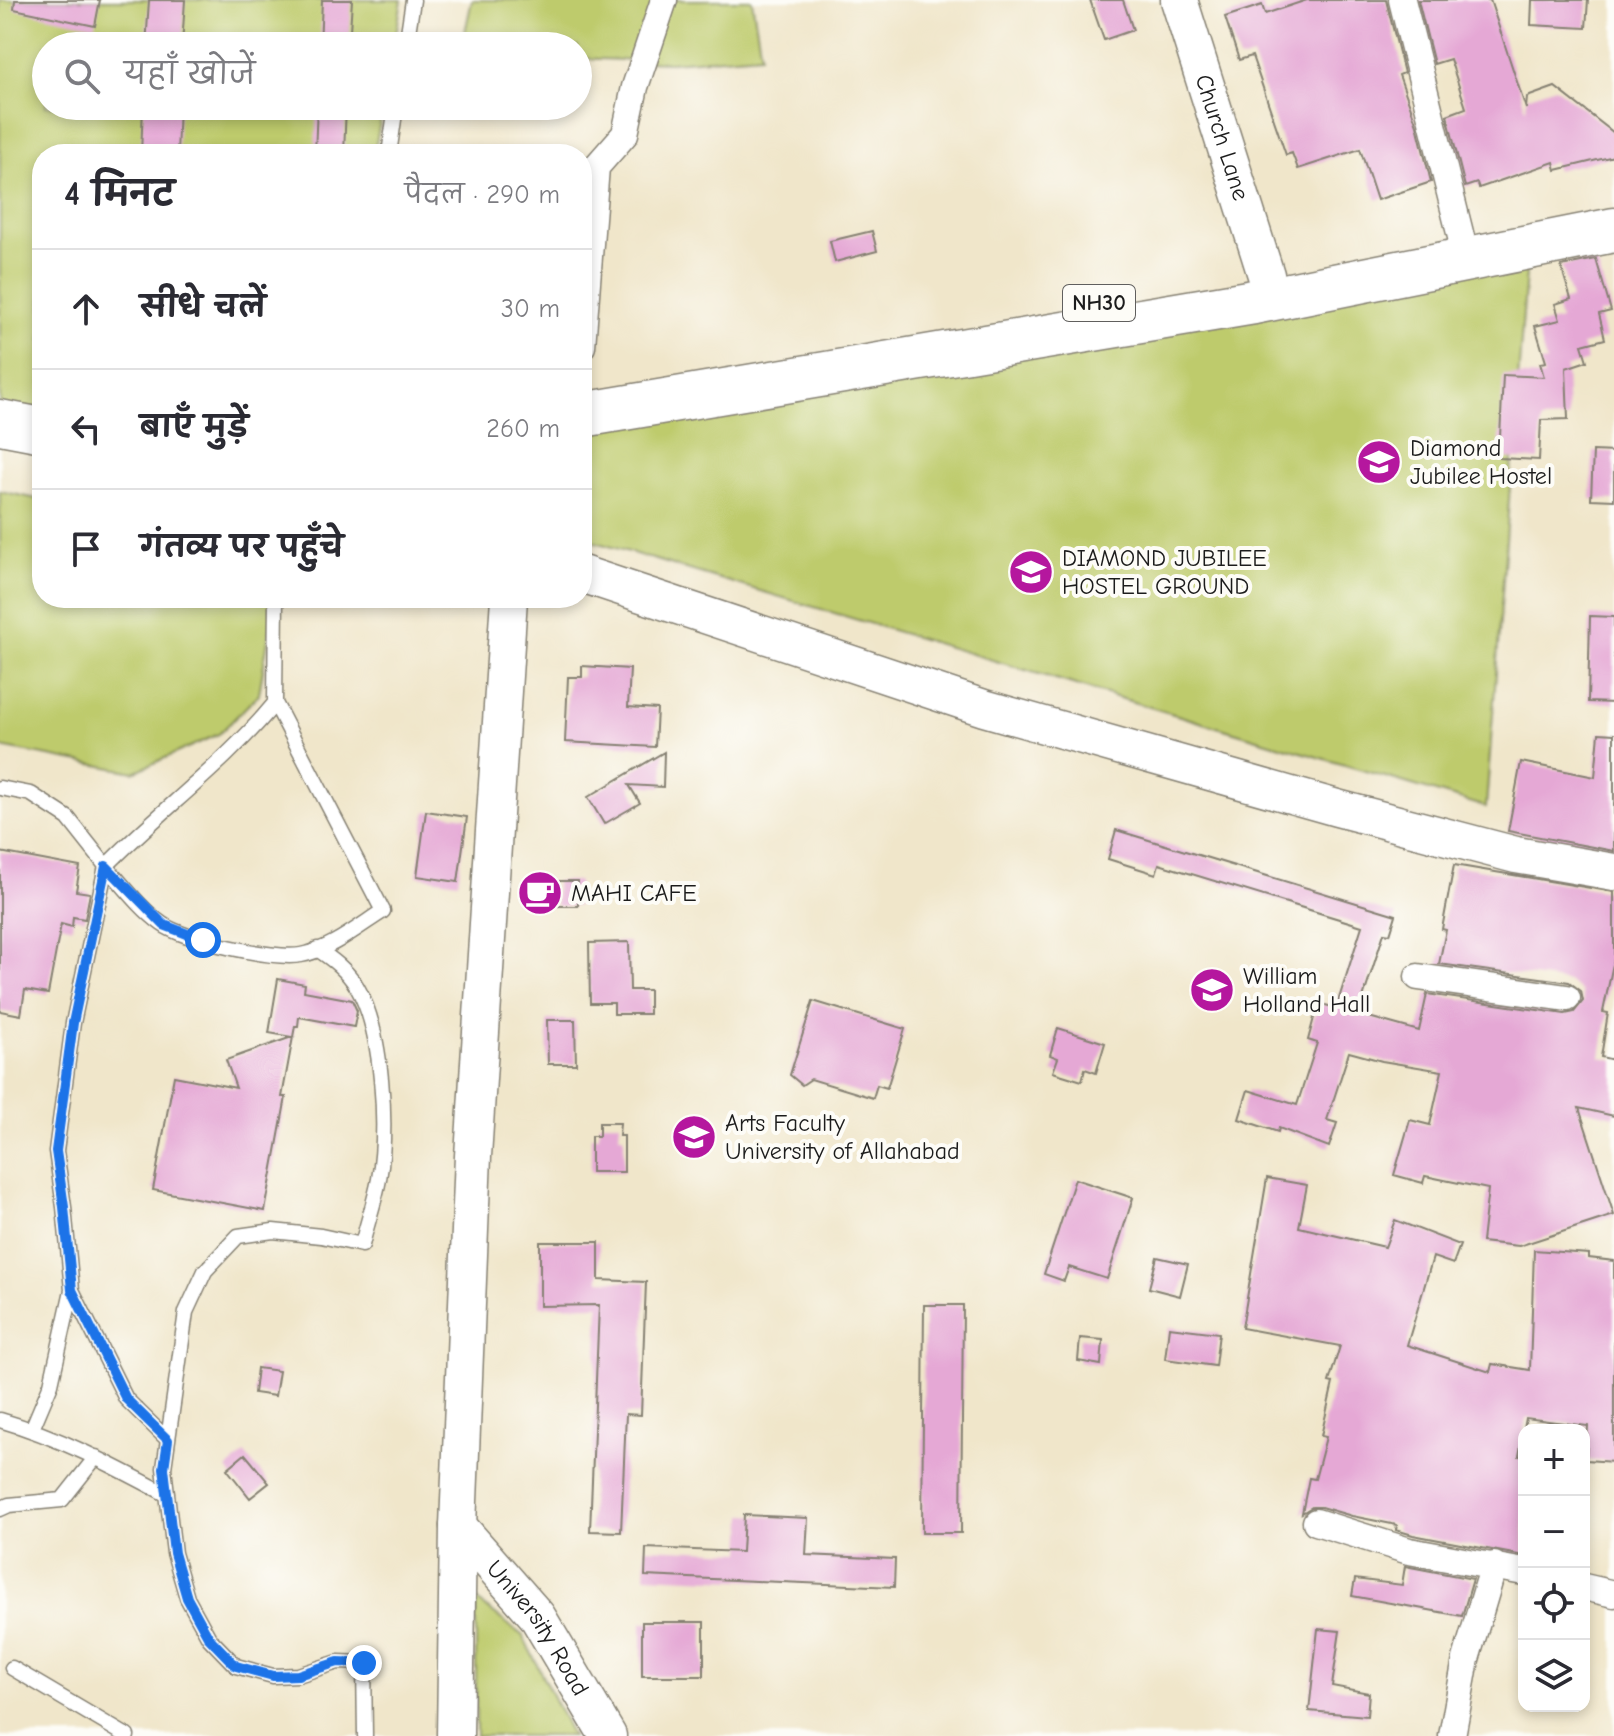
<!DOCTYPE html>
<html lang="hi">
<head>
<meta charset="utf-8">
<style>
	:root { --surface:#fff; --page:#f2f2f3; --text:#2b2b33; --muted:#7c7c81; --line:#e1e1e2 }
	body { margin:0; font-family:"Comic Neue","Playpen Sans Deva",sans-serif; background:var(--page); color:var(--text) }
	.controls { position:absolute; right:24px; bottom:24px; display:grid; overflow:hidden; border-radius:16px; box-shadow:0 4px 12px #0003 }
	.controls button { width:72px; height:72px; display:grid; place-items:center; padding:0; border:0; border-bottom:2px solid var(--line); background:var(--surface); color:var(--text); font:40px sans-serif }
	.stop { position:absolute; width:24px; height:24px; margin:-18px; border:6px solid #1a73e8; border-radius:50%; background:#fff }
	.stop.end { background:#1a73e8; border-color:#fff; box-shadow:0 2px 8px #0008 }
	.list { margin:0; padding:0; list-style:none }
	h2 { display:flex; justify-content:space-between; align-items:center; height:104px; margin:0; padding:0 32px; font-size:34px }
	h2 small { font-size:26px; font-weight:400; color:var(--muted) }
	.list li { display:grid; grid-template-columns:52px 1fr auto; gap:24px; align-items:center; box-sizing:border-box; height:120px; padding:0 32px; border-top:2px solid var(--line) }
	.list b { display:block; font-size:30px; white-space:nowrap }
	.list em { font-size:26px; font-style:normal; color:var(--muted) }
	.icon { flex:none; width:44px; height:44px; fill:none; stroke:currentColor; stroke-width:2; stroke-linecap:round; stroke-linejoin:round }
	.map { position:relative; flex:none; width:1614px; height:1736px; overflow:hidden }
	.search { position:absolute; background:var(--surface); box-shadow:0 4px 12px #0003; left:32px; top:32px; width:560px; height:88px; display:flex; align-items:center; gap:20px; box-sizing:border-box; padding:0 28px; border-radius:44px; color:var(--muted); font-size:30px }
	.panel { position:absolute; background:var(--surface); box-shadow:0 4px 12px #0003; left:32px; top:144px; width:560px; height:464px; border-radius:32px }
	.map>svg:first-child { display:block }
	.green { fill:#becb6c; stroke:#6d7444; stroke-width:2 }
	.building { fill:#e5a8d5 }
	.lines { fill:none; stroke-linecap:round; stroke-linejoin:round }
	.lane-casing { stroke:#868173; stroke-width:17 }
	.street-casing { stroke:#868173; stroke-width:29 }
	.secondary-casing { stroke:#868173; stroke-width:39 }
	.highway-casing { stroke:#868173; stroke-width:47 }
	.lane { stroke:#fff; stroke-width:14 }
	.street { stroke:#fff; stroke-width:26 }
	.secondary { stroke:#fff; stroke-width:36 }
	.highway { stroke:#fff; stroke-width:44 }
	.route { stroke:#1a73e8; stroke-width:10 }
	.labels { text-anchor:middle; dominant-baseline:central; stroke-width:8; stroke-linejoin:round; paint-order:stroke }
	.shield { fill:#fdfcf7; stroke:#605f5e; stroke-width:2 }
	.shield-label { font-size:22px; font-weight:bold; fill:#1c1c1c }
	.street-label { font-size:24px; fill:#1c1c1c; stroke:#fdfcf7 }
	.poi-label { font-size:24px; fill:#1c1c1c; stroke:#fdfcf7; text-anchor:start }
</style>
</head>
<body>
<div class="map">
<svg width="1614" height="1736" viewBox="0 0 1614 1736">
	<rect width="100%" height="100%" fill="#fdfcf7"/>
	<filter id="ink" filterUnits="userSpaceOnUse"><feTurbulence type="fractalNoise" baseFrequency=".0125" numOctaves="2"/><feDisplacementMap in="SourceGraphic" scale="16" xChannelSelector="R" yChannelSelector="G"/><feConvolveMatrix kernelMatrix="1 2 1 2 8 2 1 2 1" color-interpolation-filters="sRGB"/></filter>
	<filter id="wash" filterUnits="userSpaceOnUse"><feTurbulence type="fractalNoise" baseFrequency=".006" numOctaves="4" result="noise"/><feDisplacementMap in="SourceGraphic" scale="32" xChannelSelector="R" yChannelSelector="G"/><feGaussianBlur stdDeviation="1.8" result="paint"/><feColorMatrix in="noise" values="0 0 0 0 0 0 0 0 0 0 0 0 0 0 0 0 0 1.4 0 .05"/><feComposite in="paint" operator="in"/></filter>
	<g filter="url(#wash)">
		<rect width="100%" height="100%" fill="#f0e6ca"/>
		<path class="green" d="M 0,0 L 402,0 L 394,46 L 46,46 L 46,106 L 383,106 L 374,154 L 42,154 L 42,423 L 0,419 Z
			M 472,0 L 752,0 L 761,55 L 670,62 L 578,58 L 578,46 L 462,46 Z
			M 1527,260 L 1486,807 L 582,538 L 582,431 Z
			M 0,491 L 42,500 L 42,598 L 275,598 L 259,694 L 219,734 L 134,772 L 0,747 Z
			M 476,1600 L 523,1636 L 572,1736 L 476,1736 Z"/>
		<g id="blocks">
			<path class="building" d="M 15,0 L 100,0 L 95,26 L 14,9 Z
				M 149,0 L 185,0 L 182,46 L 146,46 Z
				M 322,0 L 352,0 L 349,46 L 320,46 Z
				M 1090,0 L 1123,0 L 1133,30 L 1104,40 Z
				M 1307,0 L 1386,0 L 1404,73 L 1399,75 L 1417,125 L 1431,182 L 1377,200 L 1360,149 L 1298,169 L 1292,153 L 1286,155 L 1252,56 L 1239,60 L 1225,17 L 1262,5 L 1265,14 Z
				M 1418,0 L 1490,0 L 1526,109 L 1527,97 L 1555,87 L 1614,133 L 1614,156 L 1556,170 L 1554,162 L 1479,188 L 1477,183 L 1465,187 L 1447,115 L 1466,108 L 1450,59 L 1434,64 Z
				M 1532,0 L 1588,0 L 1586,28 L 1531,25 Z
				M 143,106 L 179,106 L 177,154 L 141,154 Z
				M 317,106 L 346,106 L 344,154 L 315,154 Z
				M 872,231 L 877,251 L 835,262 L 830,241 Z
				M 1596,259 L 1611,311 L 1599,314 L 1605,339 L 1582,345 L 1587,361 L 1566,368 L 1568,419 L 1541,420 L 1539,460 L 1499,458 L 1503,375 L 1544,377 L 1540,363 L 1546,362 L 1535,326 L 1560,320 L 1555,304 L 1571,299 L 1561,266 Z
				M 1593,451 L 1614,452 L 1614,500 L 1591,499 Z
				M 1590,616 L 1614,617 L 1614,703 L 1588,702 Z
				M 582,666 L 630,669 L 628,707 L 657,709 L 655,747 L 565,742 L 568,677 L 582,677 Z
				M 1599,733 L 1614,734 L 1614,851 L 1508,831 L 1521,762 L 1595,777 Z
				M 664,752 L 663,787 L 629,785 L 640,803 L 604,824 L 588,797 Z
				M 426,811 L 467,817 L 458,882 L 417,876 Z
				M 1116,830 L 1396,915 L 1390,934 L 1384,933 L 1358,1014 L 1419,1031 L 1427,994 L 1565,1014 L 1574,1012 L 1583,1001 L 1581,991 L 1569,982 L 1439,964 L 1446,930 L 1442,929 L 1454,865 L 1614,892 L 1614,959 L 1603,1012 L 1608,1013 L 1601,1057 L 1614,1060 L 1614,1116 L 1579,1108 L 1614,1215 L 1519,1246 L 1482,1242 L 1488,1189 L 1425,1176 L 1423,1183 L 1394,1175 L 1410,1120 L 1430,1125 L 1442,1071 L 1382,1061 L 1349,1052 L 1327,1120 L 1337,1123 L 1329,1147 L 1279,1128 L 1278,1132 L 1239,1119 L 1248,1090 L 1297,1105 L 1317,1043 L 1308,1040 L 1318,1003 L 1336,1008 L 1362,926 L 1159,864 L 1156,874 L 1108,859 Z
				M 0,852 L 80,867 L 76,891 L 90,893 L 85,919 L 73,917 L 72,927 L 61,924 L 48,994 L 25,990 L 21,1015 L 0,1011 Z
				M 556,881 L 578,881 L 578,906 L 556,906 Z
				M 629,942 L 630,990 L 649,990 L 649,1014 L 614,1014 L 614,1003 L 590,1003 L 589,943 Z
				M 278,979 L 305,984 L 304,991 L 352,1000 L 357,1011 L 354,1027 L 299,1017 L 298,1026 L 295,1026 L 282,1097 L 286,1097 L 265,1211 L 153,1190 L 174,1076 L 236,1088 L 226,1060 L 292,1037 L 269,1033 Z
				M 813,1001 L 905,1029 L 887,1088 L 877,1085 L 873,1098 L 811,1079 L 802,1085 L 790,1075 Z
				M 547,1020 L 575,1020 L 576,1064 L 548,1064 Z
				M 1058,1028 L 1105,1043 L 1096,1073 L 1085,1069 L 1082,1081 L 1053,1072 L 1058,1058 L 1050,1055 Z
				M 599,1123 L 620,1123 L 619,1136 L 624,1136 L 624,1172 L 591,1172 L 591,1136 L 599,1136 Z
				M 1267,1178 L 1307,1185 L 1299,1227 L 1385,1247 L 1395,1220 L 1460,1245 L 1453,1264 L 1433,1257 L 1407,1345 L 1490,1372 L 1492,1364 L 1530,1370 L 1534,1250 L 1589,1254 L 1589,1258 L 1614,1261 L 1614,1462 L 1586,1460 L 1588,1426 L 1526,1418 L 1519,1456 L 1524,1457 L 1524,1556 L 1413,1535 L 1396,1530 L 1397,1525 L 1352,1516 L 1321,1507 L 1312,1507 L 1302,1513 L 1309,1478 L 1315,1479 L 1326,1437 L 1321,1436 L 1333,1383 L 1329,1382 L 1340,1346 L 1242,1328 Z
				M 1075,1179 L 1133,1198 L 1107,1279 L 1069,1267 L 1064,1281 L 1044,1274 Z
				M 540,1242 L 599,1242 L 599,1280 L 646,1282 L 641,1415 L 626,1414 L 621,1532 L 590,1531 L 599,1305 L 540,1306 Z
				M 1157,1257 L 1188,1264 L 1180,1296 L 1149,1288 Z
				M 924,1305 L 963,1305 L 961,1533 L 922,1533 Z
				M 1169,1327 L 1219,1333 L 1215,1366 L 1165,1359 Z
				M 1080,1338 L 1103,1340 L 1101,1365 L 1078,1361 Z
				M 257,1368 L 279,1371 L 275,1396 L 254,1393 Z
				M 245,1454 L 269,1483 L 250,1498 L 227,1469 Z
				M 744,1515 L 808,1518 L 806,1555 L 895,1559 L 894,1587 L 645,1576 L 646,1548 L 742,1552 Z
				M 1405,1566 L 1473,1579 L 1462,1616 L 1352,1596 L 1355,1579 L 1402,1585 Z
				M 642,1622 L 704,1622 L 704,1676 L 642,1676 Z
				M 1318,1629 L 1340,1631 L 1332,1686 L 1369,1693 L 1367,1716 L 1309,1711 Z"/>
		</g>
	</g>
	<g filter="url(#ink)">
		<use href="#blocks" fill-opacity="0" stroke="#868173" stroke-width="2"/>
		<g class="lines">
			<g class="lane-casing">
				<path id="lane" d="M 406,46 L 413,0
					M 389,154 L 396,106
					M 275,703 C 225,764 161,810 106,866 C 123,885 141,909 162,924 C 184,940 274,960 301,955 C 330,950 358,927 383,911 L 275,703 L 276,598
					M 0,788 L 31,794 L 68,818 L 106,866 L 73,1023 L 56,1151 L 64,1207 L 72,1290 L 51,1384 L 32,1429
					M 317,949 C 332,959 347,970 357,987 C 383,1031 388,1128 379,1179 C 375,1201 367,1223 362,1245 L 321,1236 L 273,1231 L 238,1236 L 205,1271 L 186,1312 L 164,1468 L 174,1553 L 187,1598 L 209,1638 L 236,1666 L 273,1676 L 298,1675 L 338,1662 L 364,1663 L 365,1736
					M 72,1290 L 126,1399 L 168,1440
					M 0,1420 C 59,1437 112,1465 166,1494
					M 0,1509 L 9,1505 L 62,1500 L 96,1457
					M 12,1668 L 127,1736"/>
			</g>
			<g class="street-casing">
				<path id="street" d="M 1402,0 L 1461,237
					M 582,346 L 596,167 L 625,134 L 635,87 L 664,0
					M 1418,977 L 1567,998
					M 1316,1522 L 1409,1551 L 1524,1572
					M 1584,1587 L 1614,1594
					M 1452,1736 L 1466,1659 L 1494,1565"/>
			</g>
			<g class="secondary-casing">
				<g id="secondary">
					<path id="s1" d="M 1179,0 L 1266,275 L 1271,298"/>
					<path d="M 582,574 L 984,708 L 1337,808 L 1516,855 L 1614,872"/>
					<path id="s2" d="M 458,1526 L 537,1616 L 608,1736"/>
					<path d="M 455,1736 L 458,1526 L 473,1156 L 509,598"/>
				</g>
			</g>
			<g class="highway-casing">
				<path id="highway" d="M 582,415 L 1254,302 L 1614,230
					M 0,422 L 42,430"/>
			</g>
			<use href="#lane" class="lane"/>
			<use href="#street" class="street"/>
			<use href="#secondary" class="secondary"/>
			<use href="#highway" class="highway"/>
		</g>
	</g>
	<g class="lines" filter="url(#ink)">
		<path class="route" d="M 203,940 L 164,925 L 106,866 L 73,1023 L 56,1151 L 64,1207 L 72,1290 L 126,1399 L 168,1440 L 164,1468 L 174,1553 L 187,1598 L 209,1638 L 236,1666 L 273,1676 L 298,1675 L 338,1662 L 364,1663"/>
	</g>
	<defs>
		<g id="university-disc" transform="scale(2.3)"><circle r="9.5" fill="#b5179e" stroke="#fdfcf7"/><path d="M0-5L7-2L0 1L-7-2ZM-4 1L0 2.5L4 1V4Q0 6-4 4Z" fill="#fff"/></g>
		<g id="cafe-disc" transform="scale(2.3)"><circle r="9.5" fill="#b5179e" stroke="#fdfcf7"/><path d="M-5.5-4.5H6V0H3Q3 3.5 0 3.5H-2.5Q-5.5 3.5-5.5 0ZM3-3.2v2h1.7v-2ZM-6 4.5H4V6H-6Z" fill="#fff"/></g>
	</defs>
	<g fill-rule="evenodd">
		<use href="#university-disc" x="1379" y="462"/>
		<use href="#university-disc" x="1031" y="572"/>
		<use href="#cafe-disc" x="540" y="893"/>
		<use href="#university-disc" x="1212" y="990"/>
		<use href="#university-disc" x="694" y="1137"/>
	</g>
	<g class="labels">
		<rect class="shield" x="1063" y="285" width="72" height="36" rx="6"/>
		<g class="shield-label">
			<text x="1099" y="303">NH30</text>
		</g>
		<g class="street-label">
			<text stroke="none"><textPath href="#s1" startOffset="144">Church Lane</textPath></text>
			<text stroke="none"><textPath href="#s2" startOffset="130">University Road</textPath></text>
		</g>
		<g class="poi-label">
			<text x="1410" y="448">Diamond<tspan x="1410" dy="28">Jubilee Hostel</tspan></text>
			<text x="1062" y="558">DIAMOND JUBILEE<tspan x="1062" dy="28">HOSTEL GROUND</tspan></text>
			<text x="571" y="893">MAHI CAFE</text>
			<text x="1243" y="976">William<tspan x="1243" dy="28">Holland Hall</tspan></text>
			<text x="725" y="1123">Arts Faculty<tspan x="725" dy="28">University of Allahabad</tspan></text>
		</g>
	</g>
</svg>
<div class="controls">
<button>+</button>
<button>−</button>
<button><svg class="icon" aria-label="locate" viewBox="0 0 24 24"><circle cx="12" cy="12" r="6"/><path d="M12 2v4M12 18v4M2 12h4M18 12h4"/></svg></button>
<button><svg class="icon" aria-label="layers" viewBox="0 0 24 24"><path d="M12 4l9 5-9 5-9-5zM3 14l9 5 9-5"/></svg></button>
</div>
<div class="stop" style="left:203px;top:940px"></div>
<div class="stop end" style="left:364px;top:1663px"></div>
<div class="search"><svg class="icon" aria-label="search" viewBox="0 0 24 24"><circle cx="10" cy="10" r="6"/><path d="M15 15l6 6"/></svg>यहाँ खोजें</div>
<section class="panel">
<h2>4 मिनट<small>पैदल · 290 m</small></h2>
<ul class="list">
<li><svg class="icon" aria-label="ahead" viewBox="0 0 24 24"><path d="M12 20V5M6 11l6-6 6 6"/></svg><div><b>सीधे चलें</b></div><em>30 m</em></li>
<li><svg class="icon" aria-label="left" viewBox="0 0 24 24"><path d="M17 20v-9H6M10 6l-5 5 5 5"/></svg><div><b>बाएँ मुड़ें</b></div><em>260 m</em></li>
<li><svg class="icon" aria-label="arrive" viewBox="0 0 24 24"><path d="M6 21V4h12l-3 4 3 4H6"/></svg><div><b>गंतव्य पर पहुँचे</b></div></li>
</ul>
</section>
</div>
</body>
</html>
